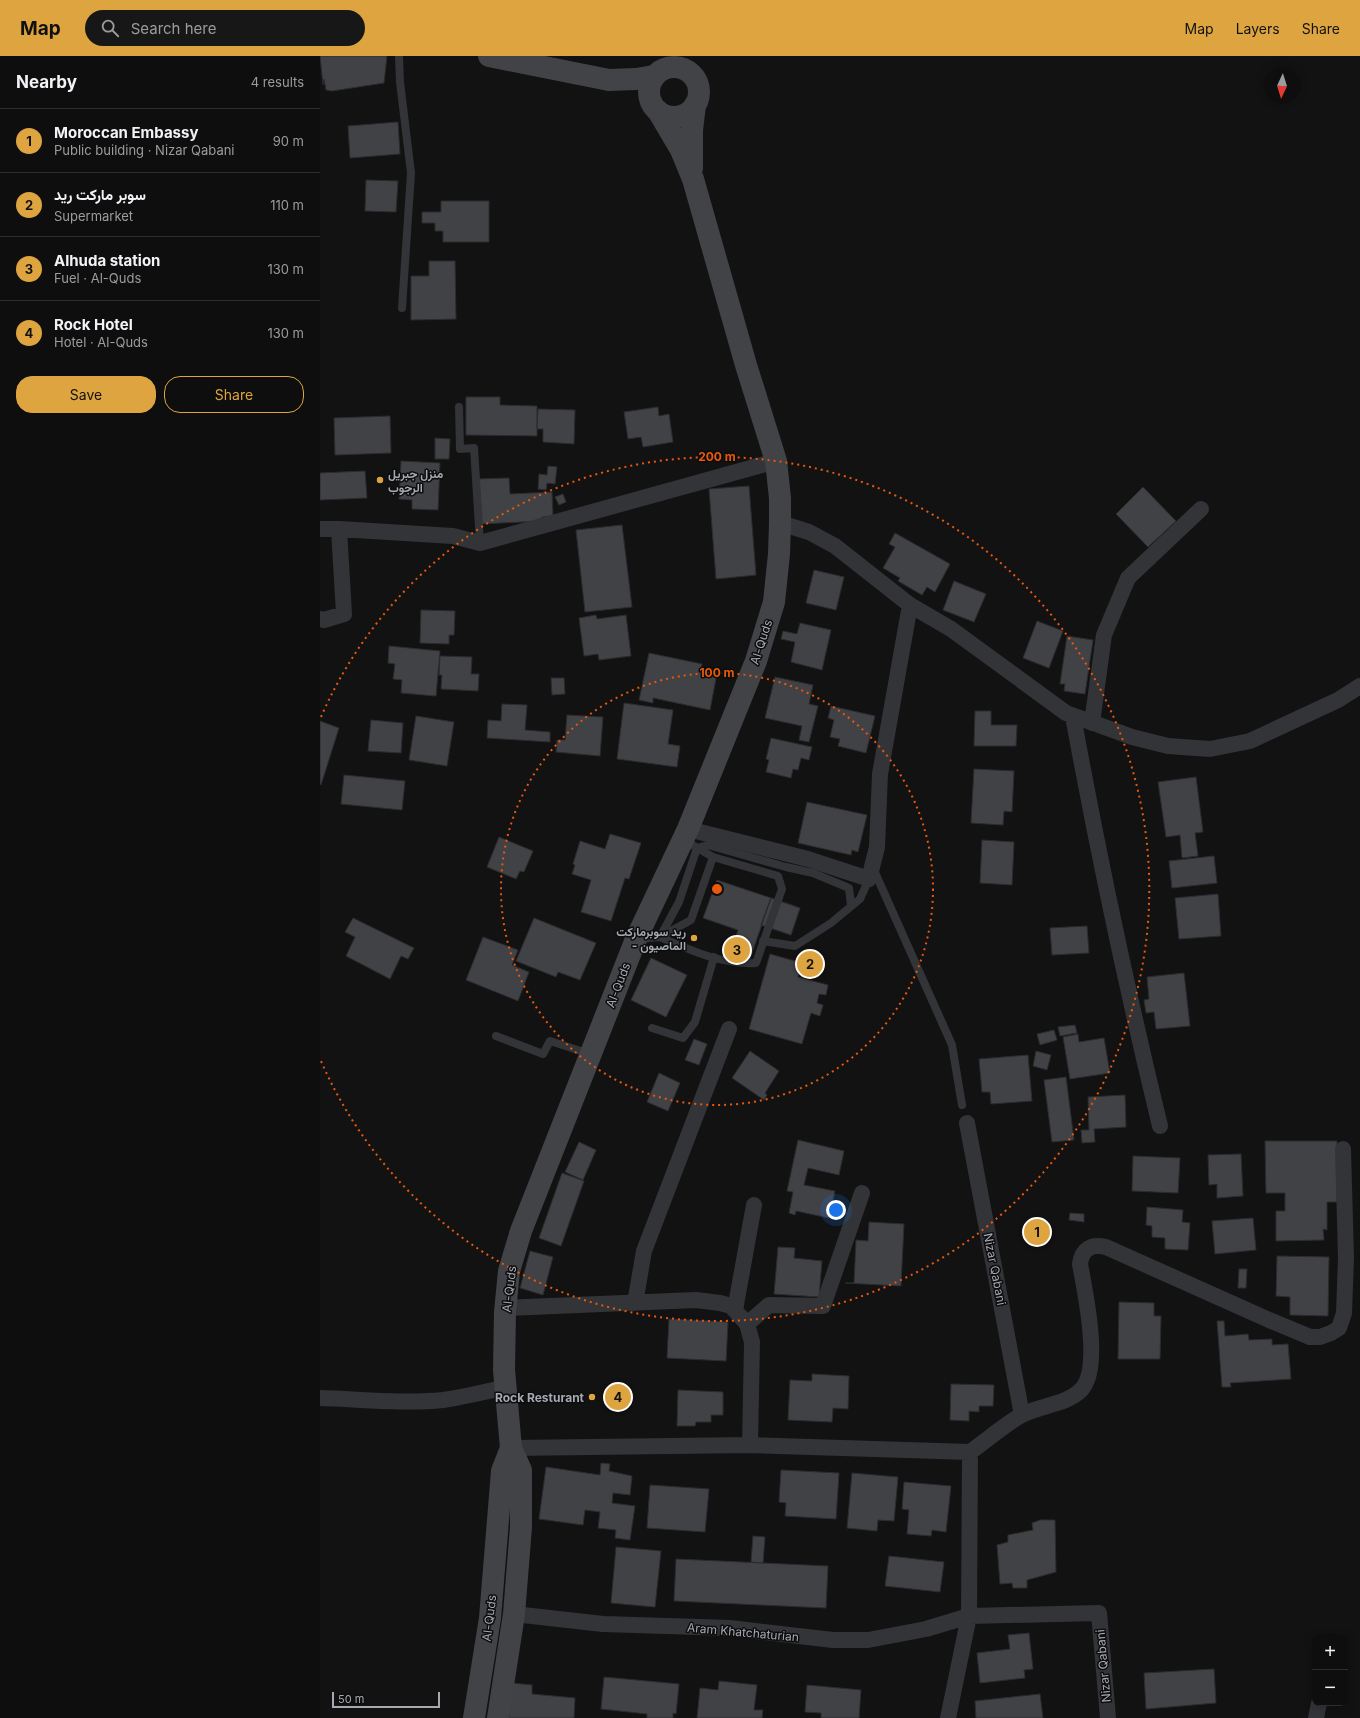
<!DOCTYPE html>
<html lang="en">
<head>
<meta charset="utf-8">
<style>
	:root { --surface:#0e0e0e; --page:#171717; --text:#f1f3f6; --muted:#9b9c9e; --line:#2e2e2e; --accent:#dda440 }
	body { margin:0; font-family:Inter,Vazirmatn,sans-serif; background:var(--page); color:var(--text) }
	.controls { position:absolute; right:12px; bottom:12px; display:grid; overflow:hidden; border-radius:8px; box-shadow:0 2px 10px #0003 }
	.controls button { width:36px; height:36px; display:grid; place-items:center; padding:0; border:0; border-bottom:1px solid var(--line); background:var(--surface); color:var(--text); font:20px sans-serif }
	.compass { position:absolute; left:944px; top:12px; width:36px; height:36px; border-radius:50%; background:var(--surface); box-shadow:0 2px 10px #0003; rotate:184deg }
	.scale { position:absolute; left:12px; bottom:10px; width:108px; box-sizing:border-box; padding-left:4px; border:2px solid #a5a9b2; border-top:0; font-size:11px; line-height:14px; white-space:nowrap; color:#a5a9b2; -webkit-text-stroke:3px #0d0d0e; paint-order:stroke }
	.you { position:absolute; left:516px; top:1154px; width:14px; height:14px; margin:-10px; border:3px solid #fff; border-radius:50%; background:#1a73e8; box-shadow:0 0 0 6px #1a73e833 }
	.badge { display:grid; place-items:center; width:26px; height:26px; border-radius:50%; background:var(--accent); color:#111; font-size:13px; font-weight:700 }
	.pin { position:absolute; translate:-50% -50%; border:2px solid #fff; box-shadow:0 1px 4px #0006 }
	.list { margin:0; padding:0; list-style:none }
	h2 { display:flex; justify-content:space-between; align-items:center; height:52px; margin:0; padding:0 16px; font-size:17px }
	h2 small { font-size:13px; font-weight:400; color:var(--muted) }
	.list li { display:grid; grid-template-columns:26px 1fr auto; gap:12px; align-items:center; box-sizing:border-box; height:64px; padding:0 16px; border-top:1px solid var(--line) }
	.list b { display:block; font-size:15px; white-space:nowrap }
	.list p { margin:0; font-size:13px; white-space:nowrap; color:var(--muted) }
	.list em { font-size:13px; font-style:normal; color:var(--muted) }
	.actions { display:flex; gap:8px; padding:12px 16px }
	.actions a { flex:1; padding:9px 0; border:1px solid var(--accent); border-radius:16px; text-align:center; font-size:14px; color:var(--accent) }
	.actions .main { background:var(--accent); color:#111 }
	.icon { flex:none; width:22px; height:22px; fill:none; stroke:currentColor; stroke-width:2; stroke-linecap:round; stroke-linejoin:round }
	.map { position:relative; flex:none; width:1040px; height:1662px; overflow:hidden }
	header { display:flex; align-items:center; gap:24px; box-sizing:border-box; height:56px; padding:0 20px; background:var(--accent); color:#111 }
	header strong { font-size:19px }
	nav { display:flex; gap:22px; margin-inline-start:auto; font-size:14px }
	.search { width:280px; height:36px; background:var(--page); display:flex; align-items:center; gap:10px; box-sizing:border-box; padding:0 14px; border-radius:22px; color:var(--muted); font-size:15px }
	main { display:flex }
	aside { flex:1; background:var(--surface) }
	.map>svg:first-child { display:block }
	.building { fill:#414246; stroke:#2c2c2f }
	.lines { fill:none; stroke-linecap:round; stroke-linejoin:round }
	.lane { stroke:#333437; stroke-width:8 }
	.street { stroke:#333437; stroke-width:16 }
	.secondary { stroke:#414347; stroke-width:22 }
	.ring { fill:none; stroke:#e8590c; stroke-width:2; stroke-dasharray:2 4 }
	.poi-dot { fill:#dda440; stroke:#0d0d0e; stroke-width:1.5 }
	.labels { text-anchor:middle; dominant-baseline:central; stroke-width:3; stroke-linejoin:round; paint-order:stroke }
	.poi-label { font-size:12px; font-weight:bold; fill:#a5a9b2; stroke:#0d0d0e; text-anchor:end }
	.street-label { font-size:12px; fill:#a5a9b2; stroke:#0d0d0e }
	.centre { fill:#e8590c; stroke:#0d0d0e; stroke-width:2 }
	.ring-label { font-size:12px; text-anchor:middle; font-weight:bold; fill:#e8590c; stroke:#0d0d0e; stroke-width:3; stroke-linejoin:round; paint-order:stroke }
</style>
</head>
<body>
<header>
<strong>Map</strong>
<div class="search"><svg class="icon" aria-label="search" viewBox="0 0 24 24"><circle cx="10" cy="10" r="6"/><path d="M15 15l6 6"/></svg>Search here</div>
<nav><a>Map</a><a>Layers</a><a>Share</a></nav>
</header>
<main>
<aside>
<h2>Nearby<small>4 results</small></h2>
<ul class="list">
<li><span class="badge">1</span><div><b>Moroccan Embassy</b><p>Public building · Nizar Qabani</p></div><em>90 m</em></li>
<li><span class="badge">2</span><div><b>سوبر ماركت ريد</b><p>Supermarket</p></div><em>110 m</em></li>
<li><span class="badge">3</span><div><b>Alhuda station</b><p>Fuel · Al-Quds</p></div><em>130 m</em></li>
<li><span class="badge">4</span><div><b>Rock Hotel</b><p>Hotel · Al-Quds</p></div><em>130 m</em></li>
</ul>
<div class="actions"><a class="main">Save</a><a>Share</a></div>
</aside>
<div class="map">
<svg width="1040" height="1662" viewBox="0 0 1040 1662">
	<rect width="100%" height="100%" fill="#121213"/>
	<path class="building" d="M 0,0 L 67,0 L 64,27 L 12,35 L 6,34 L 4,23 L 3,29 Z
		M 78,66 L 80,98 L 30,102 L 28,70 Z
		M 46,124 L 78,125 L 76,156 L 45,155 Z
		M 121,145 L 169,145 L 169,186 L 123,186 L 123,175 L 115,175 L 115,167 L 102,167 L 102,156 L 121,156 Z
		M 109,205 L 135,205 L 136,263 L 91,264 L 91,220 L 109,220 Z
		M 146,341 L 180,341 L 180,349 L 217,350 L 217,380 L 146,379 Z
		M 338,351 L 339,360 L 349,358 L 353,386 L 323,391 L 321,381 L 308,383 L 304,356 Z
		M 218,353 L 255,354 L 254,388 L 223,386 L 223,373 L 217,373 Z
		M 70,360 L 71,397 L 15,399 L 14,362 Z
		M 115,382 L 130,383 L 129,403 L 115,403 Z
		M 81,405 L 120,407 L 118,454 L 92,453 L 92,444 L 79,443 Z
		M 228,410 L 237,411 L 235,428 L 227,427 L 226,434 L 218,433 L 219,418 L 227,419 Z
		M 45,415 L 47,442 L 0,444 L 0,417 Z
		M 189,422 L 190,438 L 232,436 L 233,460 L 222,461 L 222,465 L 161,468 L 158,423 Z
		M 429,430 L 436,519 L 396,523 L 389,433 Z
		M 823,431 L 856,465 L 828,491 L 796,458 Z
		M 243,438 L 246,446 L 239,449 L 235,441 Z
		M 302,469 L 312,551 L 265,556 L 256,474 Z
		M 575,477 L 630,508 L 615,536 L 607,531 L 602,539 L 578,525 L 580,522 L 563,512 L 575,491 L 569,488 Z
		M 494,514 L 524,521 L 516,554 L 486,547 Z
		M 634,525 L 666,538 L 654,566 L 623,554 Z
		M 101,554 L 135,555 L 134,579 L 129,579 L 129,588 L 100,587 Z
		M 276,559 L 277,563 L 306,559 L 311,600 L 279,604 L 278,598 L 264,600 L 259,562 Z
		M 717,565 L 743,575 L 729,612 L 703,602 Z
		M 480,567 L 511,574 L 502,614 L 471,606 L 475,586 L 461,583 L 463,575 L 477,578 Z
		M 747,580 L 773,584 L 765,638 L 744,635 L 745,628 L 740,628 Z
		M 69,590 L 120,595 L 116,640 L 81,637 L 82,624 L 73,623 L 75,608 L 68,607 Z
		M 329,597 L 382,608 L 381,614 L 397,617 L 390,654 L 333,642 L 333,647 L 319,644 Z
		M 120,600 L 152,601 L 151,618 L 159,618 L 158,635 L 121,633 L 122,619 L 119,619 Z
		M 455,621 L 493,629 L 489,648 L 498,650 L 489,686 L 479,684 L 482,670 L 445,662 Z
		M 231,622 L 244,622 L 245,638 L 232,639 Z
		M 304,647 L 353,654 L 348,688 L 360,690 L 357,711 L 297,703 Z
		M 182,648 L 207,649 L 205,674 L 230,676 L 230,686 L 167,682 L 168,664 L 181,665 Z
		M 511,650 L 555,660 L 546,697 L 518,690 L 520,683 L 510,681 L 514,664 L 508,662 Z
		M 655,655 L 671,655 L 671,669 L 697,669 L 696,690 L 654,690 Z
		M 247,659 L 283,661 L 280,700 L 236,696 L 237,684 L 245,684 Z
		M 96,660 L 134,666 L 127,710 L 89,704 Z
		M 51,664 L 83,667 L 81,697 L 48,695 Z
		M 0,665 L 19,672 L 1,729 L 0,728 Z
		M 451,682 L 492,691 L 489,704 L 481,702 L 478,714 L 473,713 L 471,722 L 446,716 L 449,704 L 446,703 Z
		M 654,713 L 694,715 L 692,756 L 684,755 L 683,769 L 651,767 Z
		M 24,719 L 85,725 L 82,754 L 21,748 Z
		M 876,721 L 883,776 L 875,777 L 878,800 L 862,802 L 860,779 L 846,781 L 838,726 Z
		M 487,746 L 547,759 L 538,796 L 532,794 L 531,799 L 478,787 Z
		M 290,778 L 321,787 L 309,823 L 305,822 L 291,865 L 261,856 L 271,824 L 252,818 L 255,809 L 253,808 L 260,785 L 285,793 Z
		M 179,781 L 213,795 L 204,816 L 200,815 L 196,823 L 167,811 Z
		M 662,784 L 694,786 L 692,829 L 660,827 Z
		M 894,800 L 897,827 L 852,832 L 849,805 Z
		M 397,824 L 451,842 L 430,903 L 410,897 L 418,874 L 383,862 Z
		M 898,838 L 901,880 L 859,883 L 855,842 Z
		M 451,842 L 480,852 L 471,879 L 441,869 Z
		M 451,842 L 480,852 L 471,879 L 441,869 Z
		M 33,862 L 94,892 L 88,903 L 81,900 L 70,923 L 26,900 L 35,881 L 25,876 Z
		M 214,862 L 276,887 L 260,924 L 238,916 L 236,921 L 196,905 Z
		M 767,870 L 769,897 L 732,899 L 730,872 Z
		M 163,881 L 198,894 L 192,909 L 209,916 L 198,945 L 146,924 Z
		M 450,898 L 482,907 L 478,921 L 508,929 L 506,939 L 499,938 L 497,947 L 503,949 L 500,960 L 491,957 L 482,988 L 429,973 Z
		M 331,902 L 367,919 L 346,961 L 311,944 Z
		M 864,917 L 870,970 L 836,973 L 834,956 L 826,957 L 824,944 L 829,943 L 827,921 Z
		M 755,969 L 757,977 L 740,980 L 738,971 Z
		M 734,974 L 737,984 L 720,989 L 717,978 Z
		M 758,978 L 759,986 L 784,982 L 790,1017 L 750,1023 L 743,981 Z
		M 374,983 L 387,988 L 379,1009 L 365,1004 Z
		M 430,995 L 459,1015 L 445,1037 L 447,1039 L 444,1044 L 412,1022 Z
		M 716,995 L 731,999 L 727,1014 L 713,1010 Z
		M 708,999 L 712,1045 L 671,1048 L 670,1036 L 662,1036 L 659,1003 Z
		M 339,1017 L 360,1027 L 348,1055 L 327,1046 Z
		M 746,1021 L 754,1084 L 732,1086 L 724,1024 Z
		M 805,1039 L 806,1071 L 774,1073 L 775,1086 L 762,1087 L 761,1074 L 769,1074 L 768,1041 Z
		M 478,1084 L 524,1095 L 519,1119 L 488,1112 L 484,1129 L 515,1135 L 509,1162 L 476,1155 L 475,1159 L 469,1157 L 473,1136 L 467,1135 Z
		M 945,1085 L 1017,1085 L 1017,1146 L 1007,1146 L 1007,1174 L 1003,1173 L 1004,1184 L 956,1185 L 956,1155 L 965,1155 L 965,1137 L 946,1137 Z
		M 259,1086 L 276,1094 L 263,1124 L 245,1116 Z
		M 921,1098 L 923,1140 L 897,1142 L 897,1128 L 889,1129 L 888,1099 Z
		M 813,1100 L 860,1102 L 858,1137 L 812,1135 Z
		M 242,1117 L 264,1125 L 241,1190 L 219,1182 Z
		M 827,1151 L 863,1154 L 862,1166 L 870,1167 L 868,1194 L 845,1193 L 845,1182 L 832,1181 L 832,1170 L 826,1169 Z
		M 750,1157 L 764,1158 L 764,1166 L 749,1164 Z
		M 933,1162 L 936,1194 L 895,1198 L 892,1165 Z
		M 549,1166 L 584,1168 L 581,1230 L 525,1227 L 534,1227 L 536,1184 L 548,1185 Z
		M 458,1191 L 475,1192 L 474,1202 L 502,1205 L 499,1241 L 454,1238 Z
		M 210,1195 L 233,1201 L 223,1239 L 200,1232 Z
		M 957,1200 L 1009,1201 L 1008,1260 L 970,1259 L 970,1241 L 956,1240 Z
		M 919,1213 L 927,1213 L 926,1232 L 918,1232 Z
		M 799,1246 L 834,1247 L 834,1260 L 841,1260 L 840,1303 L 798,1303 Z
		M 349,1263 L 408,1266 L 406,1305 L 347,1302 Z
		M 897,1265 L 904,1265 L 905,1280 L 928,1278 L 929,1284 L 952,1283 L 952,1289 L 968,1288 L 971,1323 L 910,1327 L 911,1331 L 902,1331 Z
		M 492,1318 L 529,1320 L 528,1353 L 513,1352 L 512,1366 L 468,1364 L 470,1324 L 492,1325 Z
		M 631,1328 L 674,1329 L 673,1350 L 659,1350 L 659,1356 L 649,1355 L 649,1365 L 630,1364 Z
		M 358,1334 L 403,1336 L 403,1359 L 391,1359 L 391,1366 L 376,1366 L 375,1370 L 357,1370 Z
		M 281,1407 L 290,1408 L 289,1415 L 312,1420 L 310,1439 L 293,1437 L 292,1447 L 315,1450 L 310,1484 L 295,1482 L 296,1474 L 278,1472 L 280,1456 L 265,1454 L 263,1469 L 219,1463 L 226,1411 L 280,1419 Z
		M 461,1414 L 519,1417 L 516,1463 L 465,1460 L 466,1447 L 459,1446 Z
		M 532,1417 L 578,1421 L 574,1465 L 558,1464 L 557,1475 L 527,1472 Z
		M 584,1426 L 631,1430 L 626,1476 L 612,1474 L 611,1480 L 587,1478 L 589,1454 L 582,1453 Z
		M 330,1429 L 389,1433 L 385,1476 L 327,1472 Z
		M 720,1464 L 735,1464 L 736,1516 L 707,1524 L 707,1532 L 693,1532 L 692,1527 L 680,1528 L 677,1489 L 688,1486 L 688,1479 L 713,1474 L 712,1467 Z
		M 433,1480 L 445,1481 L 443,1507 L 431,1506 Z
		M 296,1491 L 341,1495 L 335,1551 L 291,1547 Z
		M 569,1500 L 624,1506 L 620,1536 L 565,1530 Z
		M 356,1503 L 508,1510 L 506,1552 L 354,1545 Z
		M 709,1577 L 713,1613 L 704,1614 L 705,1622 L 660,1627 L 657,1597 L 690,1593 L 688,1579 Z
		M 894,1613 L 896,1647 L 826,1653 L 824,1617 Z
		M 284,1621 L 359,1628 L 356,1658 L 353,1657 L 353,1662 L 327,1662 L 327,1658 L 281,1653 Z
		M 399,1625 L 437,1629 L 434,1654 L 443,1654 L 442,1662 L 377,1662 L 380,1632 L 398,1634 Z
		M 192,1627 L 212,1629 L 212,1638 L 255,1642 L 254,1662 L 189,1662 Z
		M 487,1629 L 541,1634 L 539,1662 L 501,1662 L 501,1657 L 485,1656 Z
		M 720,1638 L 723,1662 L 656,1662 L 655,1645 Z"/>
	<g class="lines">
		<path class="lane" d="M 79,0 L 80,26 L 91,117 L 82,252
			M 139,351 L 140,393 L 154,392 L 160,487
			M 364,784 L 393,801 L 458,820 L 462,833 L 436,907 C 402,909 370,894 340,881 L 359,846 L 377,792 L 388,789 L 466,811 L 493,817 L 529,832 L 531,850
			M 553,812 L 632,989 L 642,1049
			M 318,883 L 340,881 L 371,864 L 393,801
			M 443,885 L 475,890 L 511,867 L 540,843 L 549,823
			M 332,972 L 363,982 L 375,966 L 394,901
			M 176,980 L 223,998 L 230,985 L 270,998"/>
		<path class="street" d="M 460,467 L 489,476 L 515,490 L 590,549 L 631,573 L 746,657 L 812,681 L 848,690 L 890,693 L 930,685 L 1018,644 L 1040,630
			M 0,473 L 19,473 L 133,480 L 160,487 L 456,405
			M 0,563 L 4,564 L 24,558 L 19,473
			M 753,660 C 778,797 807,934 840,1070
			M 772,667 L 784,579 L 808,522 L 881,453
			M 368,773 L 488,803 L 549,823 L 557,791 L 560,718 L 590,549
			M 647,1067 L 702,1359
			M 315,1247 L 324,1195 L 409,973
			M 185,1252 L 376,1244 L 400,1247 L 411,1250 L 427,1268 L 432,1286 L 430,1389
			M 415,1254 L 434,1149
			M 427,1268 L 449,1249 L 503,1250 L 542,1137
			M 0,1342 C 40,1343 82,1348 123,1344 C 144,1341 165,1336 186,1331
			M 191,1392 L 430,1389 L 650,1396
			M 194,1558 L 283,1568 L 410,1572 L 513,1584 L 548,1584 L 606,1573 L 649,1560 L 650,1396 C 666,1385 685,1368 702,1359 C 721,1349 746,1349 761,1334 C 782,1313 765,1236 760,1208 C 762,1192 772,1188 786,1191 L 949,1264 L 990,1281 L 1000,1281 L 1011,1277 L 1019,1272 L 1024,1257 L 1026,1202 L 1023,1093
			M 628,1662 L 649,1560 L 779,1557 L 788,1662
			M 996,1662 L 999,1647"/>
		<path class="secondary" d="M 169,0 L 289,24 L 316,23 L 334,20
			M329 36a25 25 0 1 1 50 0a25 25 0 1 1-50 0Z
			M 372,112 L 372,74 L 375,49
			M 154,1662 L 170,1562 L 182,1415 L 191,1392
			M 178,1662 L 194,1558 L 201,1471 L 201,1414 L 191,1392 L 184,1314 L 185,1256 L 189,1215 L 201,1175 L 316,883 L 368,773 L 436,605 L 454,546 L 459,498 L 460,467 L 460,442 L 456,405 L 426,309 L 373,123 L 361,94 L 338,55"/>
	</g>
	<g class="ring">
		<circle cx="397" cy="833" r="216"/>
		<path d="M1 661A432 432 0 1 1 1 1005"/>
	</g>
	<g class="poi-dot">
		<circle cx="60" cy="424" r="4"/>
		<circle cx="374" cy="882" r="4"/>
		<circle cx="272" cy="1341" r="4"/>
	</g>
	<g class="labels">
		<g class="poi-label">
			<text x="68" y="417" text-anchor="start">منزل جبريل<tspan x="68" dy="14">الرجوب</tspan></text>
			<text x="366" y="875">ريد سوبرماركت<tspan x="366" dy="14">- الماصيون</tspan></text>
			<text x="264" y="1341">Rock Resturant</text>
		</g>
		<g class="street-label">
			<text transform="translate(441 586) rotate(-72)">Al-Quds</text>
			<text transform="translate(298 929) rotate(-69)">Al-Quds</text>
			<text transform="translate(675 1213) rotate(79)">Nizar Qabani</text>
			<text transform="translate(189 1233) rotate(-83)">Al-Quds</text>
			<text transform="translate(169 1562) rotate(-83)">Al-Quds</text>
			<text transform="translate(423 1576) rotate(5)">Aram Khatchaturian</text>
			<text transform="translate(783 1610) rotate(-95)">Nizar Qabani</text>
		</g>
	</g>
	<circle cx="397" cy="833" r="6" class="centre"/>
	<g class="ring-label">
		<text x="397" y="405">200 m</text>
		<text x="397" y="621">100 m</text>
	</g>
</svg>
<div class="controls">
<button>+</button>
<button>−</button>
</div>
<svg class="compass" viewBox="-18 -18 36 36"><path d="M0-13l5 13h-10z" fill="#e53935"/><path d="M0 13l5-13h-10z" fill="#9b9c9e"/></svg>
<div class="scale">50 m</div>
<div class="you"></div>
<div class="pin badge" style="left:717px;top:1176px">1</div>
<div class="pin badge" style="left:490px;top:908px">2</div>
<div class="pin badge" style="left:417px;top:894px">3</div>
<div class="pin badge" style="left:298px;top:1341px">4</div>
</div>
</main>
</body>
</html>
